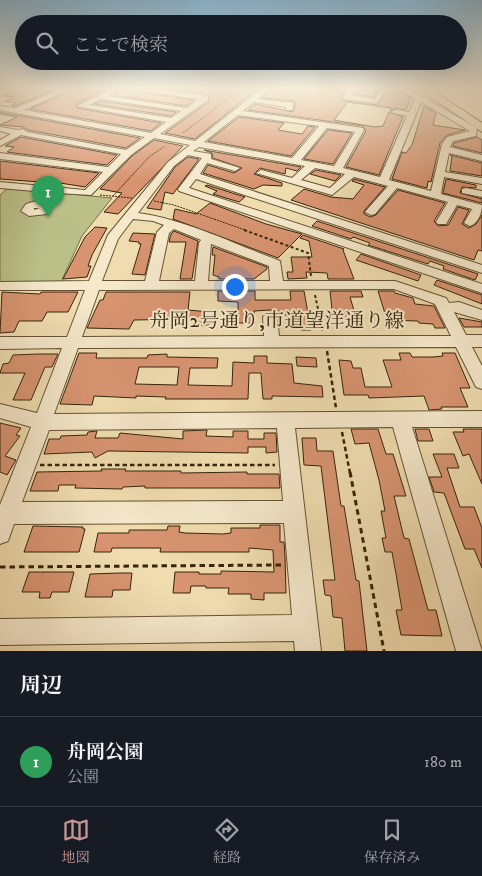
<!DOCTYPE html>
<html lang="ja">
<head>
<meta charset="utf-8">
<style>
	:root { --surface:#171b24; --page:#20242c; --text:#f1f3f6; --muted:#9ea1a6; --line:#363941; --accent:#c59692 }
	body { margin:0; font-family:"IM FELL DW Pica","Noto Serif JP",serif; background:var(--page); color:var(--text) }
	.you { position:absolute; left:234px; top:286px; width:18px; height:18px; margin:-12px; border:4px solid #fff; border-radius:50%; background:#1a73e8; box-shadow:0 0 0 8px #1a73e833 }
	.badge { display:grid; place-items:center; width:32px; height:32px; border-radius:50%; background:var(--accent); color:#fff; font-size:16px; font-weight:700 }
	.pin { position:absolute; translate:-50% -41px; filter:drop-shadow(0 1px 2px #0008) }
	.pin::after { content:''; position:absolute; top:26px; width:18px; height:15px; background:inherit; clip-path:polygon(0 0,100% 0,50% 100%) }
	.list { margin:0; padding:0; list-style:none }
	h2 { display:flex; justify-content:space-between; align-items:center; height:65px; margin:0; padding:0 20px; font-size:21px }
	h2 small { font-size:16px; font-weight:400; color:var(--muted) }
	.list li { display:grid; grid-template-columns:32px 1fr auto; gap:15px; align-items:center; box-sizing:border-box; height:90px; padding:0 20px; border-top:1px solid var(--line) }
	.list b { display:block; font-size:19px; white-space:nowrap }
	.list p { margin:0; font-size:16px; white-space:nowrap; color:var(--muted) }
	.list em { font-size:16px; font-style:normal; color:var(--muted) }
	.icon { flex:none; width:28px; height:28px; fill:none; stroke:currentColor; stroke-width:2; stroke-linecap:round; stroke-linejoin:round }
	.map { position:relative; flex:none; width:482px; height:651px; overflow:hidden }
	.search { position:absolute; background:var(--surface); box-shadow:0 5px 20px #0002; left:15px; right:15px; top:15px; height:55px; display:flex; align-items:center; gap:12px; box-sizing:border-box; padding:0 18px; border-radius:28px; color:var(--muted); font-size:19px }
	.sheet { height:155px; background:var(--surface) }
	nav { display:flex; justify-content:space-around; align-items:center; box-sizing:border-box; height:70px; border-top:1px solid var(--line); background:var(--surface); font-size:14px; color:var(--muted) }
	nav a { display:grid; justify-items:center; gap:2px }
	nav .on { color:var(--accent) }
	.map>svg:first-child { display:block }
	.green { fill:#bbc089; stroke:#78724a }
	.building { fill:#d89471; stroke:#36250b; fill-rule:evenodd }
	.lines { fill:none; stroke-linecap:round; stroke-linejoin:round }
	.minor-casing { stroke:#645334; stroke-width:2 }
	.highway-casing { stroke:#36250b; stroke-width:2 }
	.path-far3 { stroke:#36250b; stroke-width:1; stroke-dasharray:2 1; stroke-linecap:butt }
	.path-far2 { stroke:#36250b; stroke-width:2; stroke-dasharray:3 2.5; stroke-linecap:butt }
	.path-far1 { stroke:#36250b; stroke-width:2.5; stroke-dasharray:4.5 3; stroke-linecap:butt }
	.path { stroke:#36250b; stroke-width:3; stroke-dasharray:5.5 4; stroke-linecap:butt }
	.minor { fill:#f5e8cb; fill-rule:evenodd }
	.highway { fill:#efdcaf; fill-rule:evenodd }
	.labels { text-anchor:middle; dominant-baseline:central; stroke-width:4; stroke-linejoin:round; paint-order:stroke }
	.street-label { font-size:20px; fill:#36250b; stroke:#f5e8cb }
</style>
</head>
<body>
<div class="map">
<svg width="482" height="651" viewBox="0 0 482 651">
	<rect width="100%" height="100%" fill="#efdcaf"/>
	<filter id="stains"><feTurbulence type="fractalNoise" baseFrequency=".004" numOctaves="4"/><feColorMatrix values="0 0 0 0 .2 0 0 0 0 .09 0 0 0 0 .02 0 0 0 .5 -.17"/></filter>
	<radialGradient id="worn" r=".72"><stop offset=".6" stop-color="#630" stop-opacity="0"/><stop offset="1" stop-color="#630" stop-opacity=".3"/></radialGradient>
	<path class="green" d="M 8,188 L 112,198 L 82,236 L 60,284 L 0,284 L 0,195 Z"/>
	<path class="building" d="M 18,89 L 41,89 L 51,91 L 15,106 L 11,106 L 16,103 L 5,101 L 14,97 L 4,96 Z
		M 75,89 L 106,89 L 76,104 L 77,108 L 161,123 L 151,131 L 30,109 Z
		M 122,89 L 131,91 L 194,100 L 186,106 L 114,95 Z
		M 169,89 L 207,89 L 239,94 L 245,89 L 256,90 L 195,139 L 165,133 L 209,102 L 209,95 Z
		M 272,89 L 298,93 L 302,89 L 345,89 L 341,98 L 343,101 L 377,105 L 388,91 L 403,93 L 411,98 L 406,110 L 395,108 L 390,111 L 391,108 L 348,102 L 334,120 L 375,127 L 383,126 L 389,112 L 403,117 L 379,175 L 346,167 L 366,131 L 363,126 L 248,110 L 255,104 L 293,112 L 296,104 L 294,101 L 262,98 Z
		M 360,89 L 374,89 L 378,90 L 374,97 L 354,94 Z
		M 101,101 L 176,112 L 171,116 L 95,104 Z
		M 424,106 L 436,113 L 433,125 L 465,130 L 447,135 L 440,143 L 431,182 L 428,181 L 427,188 L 392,179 L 402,152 L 406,153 L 412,145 Z
		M 0,112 L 140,138 L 126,148 L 28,130 L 23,127 L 0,125 L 17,117 L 0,114 Z
		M 239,117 L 284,123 L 278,130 L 302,134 L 308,126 L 315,127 L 291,156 L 208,141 Z
		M 328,130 L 352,133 L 333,164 L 304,159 Z
		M 21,137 L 117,155 L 107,165 L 7,152 L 14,147 L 5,146 Z
		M 477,137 L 482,140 L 482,153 L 453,146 L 454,143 Z
		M 154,140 L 183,146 L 118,214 L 104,212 L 122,193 L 100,189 L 132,156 Z
		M 204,150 L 301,167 L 297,171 L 286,168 L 285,174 L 260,168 L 254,174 L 282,183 L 282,186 L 263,185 L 254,189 L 203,173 L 208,165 L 234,173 L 242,168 L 213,158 L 212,153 Z
		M 450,155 L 482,163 L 482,176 L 450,171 L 452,156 Z
		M 188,157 L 199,159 L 173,194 L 165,192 L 161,210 L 147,208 L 175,167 Z
		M 0,161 L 99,173 L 85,187 L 54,182 L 51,185 L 38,184 L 40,182 L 0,179 Z
		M 316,170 L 341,175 L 335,181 L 310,174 Z
		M 354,179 L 385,187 L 364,211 L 364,214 L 370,217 L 376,215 L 398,190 L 445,203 L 434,221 L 438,226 L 448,225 L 458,207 L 469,210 L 462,224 L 469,228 L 476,224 L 482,215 L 482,251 L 478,250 L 474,260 L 291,200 L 304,189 L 331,197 L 353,199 L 364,185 L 352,181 Z
		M 446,179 L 476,185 L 476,188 L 462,187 L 460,193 L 482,199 L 482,203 L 443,193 Z
		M 207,185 L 245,197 L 239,202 L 213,194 L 217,191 L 205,186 Z
		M 210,203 L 266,224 L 302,234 L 278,258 L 173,219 L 175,209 L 196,214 Z
		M 317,221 L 478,274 L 475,280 L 443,269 L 444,266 L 430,261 L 428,264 L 368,245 L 370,243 L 353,237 L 351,239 L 312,226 Z
		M 95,227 L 107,228 L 92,255 L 88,266 L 91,266 L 87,277 L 63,279 L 85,237 Z
		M 174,231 L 198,241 L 192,279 L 180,279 L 186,242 L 169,242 L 171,234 Z
		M 133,233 L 155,234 L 145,275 L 132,274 L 141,244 L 139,244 L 139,242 L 129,241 Z
		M 303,235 L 344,249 L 343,250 L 354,279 L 328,279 L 327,273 L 306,272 L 307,278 L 288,279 L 287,272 L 293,272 L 291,257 L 312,257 L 309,241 L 300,238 Z
		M 213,247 L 267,267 L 267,269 L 254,279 L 219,279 L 219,277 L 213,275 L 215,255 L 212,255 Z
		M 361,254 L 421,275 L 418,281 L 356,260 Z
		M 437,280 L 482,295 L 482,304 L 434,285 Z
		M 218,291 L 255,291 L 255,300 L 291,300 L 290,291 L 304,291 L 311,330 L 301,330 L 299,315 L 285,315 L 284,312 L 270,310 L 254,311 L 255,323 L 238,323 L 238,302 L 218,301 Z
		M 330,291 L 361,291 L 363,297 L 350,297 L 355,314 L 352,314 L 353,318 L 333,318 Z
		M 378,291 L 394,291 L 395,293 L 413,298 L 415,304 L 434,306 L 445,328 L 435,328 L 433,324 L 419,323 L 418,321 L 387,320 Z
		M 2,292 L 40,294 L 41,292 L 78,292 L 68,312 L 47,312 L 42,321 L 19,321 L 14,332 L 0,333 Z
		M 106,292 L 190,292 L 188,310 L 210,312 L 209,325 L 196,325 L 197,319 L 134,320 L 129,329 L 87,328 L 100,300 L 103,300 Z
		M 459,318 L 482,322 L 482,327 L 464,327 Z
		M 79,353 L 97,353 L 96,358 L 147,358 L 148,355 L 167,354 L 167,357 L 218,358 L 217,368 L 190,368 L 188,385 L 232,386 L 233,362 L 254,363 L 254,356 L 267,356 L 267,363 L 292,364 L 294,383 L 322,386 L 323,397 L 272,396 L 272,399 L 263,399 L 261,373 L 249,373 L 248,399 L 165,399 L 166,397 L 136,396 L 136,398 L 94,396 L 92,405 L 60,404 ZM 139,367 L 179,367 L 177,385 L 135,384 Z
		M 399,353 L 410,353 L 412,357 L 433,357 L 443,356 L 442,353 L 455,353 L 470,388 L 460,388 L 468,407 L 441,407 L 442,409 L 429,410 L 424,396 L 369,398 L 368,395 L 344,395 L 339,360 L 351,361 L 353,368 L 361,368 L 365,387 L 392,387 L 383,360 L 401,360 Z
		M 38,354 L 58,354 L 52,367 L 45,367 L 31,400 L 13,400 L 25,373 L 0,373 L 3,364 L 9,363 L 13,355 Z
		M 296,357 L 316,358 L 317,367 L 297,366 Z
		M 0,423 L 21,428 L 16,435 L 20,436 L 5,456 L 16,460 L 7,475 L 0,472 Z
		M 351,429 L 378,429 L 386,454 L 393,454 L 406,496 L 394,496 L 404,538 L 409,539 L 428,610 L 436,610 L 442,636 L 401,635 L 396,610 L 402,610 L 396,574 L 392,552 L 385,552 L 382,538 L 386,538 L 381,511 L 385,511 L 379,480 L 369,443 L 355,444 Z
		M 415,429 L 429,429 L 433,441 L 418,441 Z
		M 463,429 L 482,429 L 482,484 L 469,454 L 463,456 L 453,432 L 464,432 Z
		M 207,430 L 206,436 L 233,437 L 233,431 L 248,431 L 248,439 L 264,439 L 264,433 L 276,433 L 277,452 L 266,453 L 266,447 L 248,447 L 248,453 L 108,451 L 95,458 L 92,452 L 44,454 L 49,439 L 60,439 L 61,436 L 87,435 L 88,432 L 97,431 L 95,438 L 118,438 L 120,433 L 183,439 L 183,431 Z
		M 302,438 L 316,438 L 317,451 L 333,451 L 341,506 L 344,506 L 356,580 L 359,581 L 367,651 L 345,651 L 342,618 L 333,617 L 331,596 L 325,595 L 323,580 L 335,580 L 321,466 L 304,465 Z
		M 433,454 L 454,454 L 459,468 L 447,468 L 460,507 L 474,507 L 482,528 L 482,568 L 474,549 L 465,549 L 444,493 L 434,492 L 429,477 L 442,477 Z
		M 101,469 L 126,469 L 125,471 L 181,471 L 181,473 L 247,472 L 247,474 L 279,474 L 280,488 L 145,488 L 145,486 L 123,487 L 122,489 L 75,488 L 76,485 L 59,485 L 58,491 L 30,491 L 37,472 L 102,471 Z
		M 260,525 L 280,525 L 280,542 L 284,542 L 285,557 L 286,593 L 264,593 L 264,600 L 251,599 L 251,594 L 228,594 L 229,588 L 206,588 L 206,586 L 191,586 L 190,593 L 173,593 L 175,572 L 199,572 L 199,574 L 221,574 L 221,571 L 274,572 L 273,550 L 249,548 L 249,552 L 160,552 L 161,548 L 112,548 L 111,552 L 94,552 L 98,533 L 129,533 L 129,530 L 167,530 L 168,526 L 180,526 L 179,532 L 185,533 L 223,534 L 231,533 L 231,528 L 260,528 Z
		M 33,526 L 83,527 L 83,529 L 85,529 L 79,552 L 24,552 Z
		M 29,572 L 74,572 L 69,592 L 52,592 L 50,598 L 39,598 L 40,592 L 22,592 Z
		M 120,573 L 132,573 L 130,590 L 113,590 L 112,597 L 85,597 L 90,574 Z"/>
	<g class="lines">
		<g class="minor-casing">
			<path id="minor" d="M 6,89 L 16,89 L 0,96 L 0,92 Z
				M 61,89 L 70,89 L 24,110 L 151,133 L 166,122 L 77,106 L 111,89 L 120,89 L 108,96 L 187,108 L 198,99 L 131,89 L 152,89 L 208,96 L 208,100 L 160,134 L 195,141 L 261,89 L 269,89 L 258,99 L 294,103 L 292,110 L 286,110 L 286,107 L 254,102 L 243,111 L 363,128 L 364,130 L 343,168 L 380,177 L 407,116 L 391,112 L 395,110 L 409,112 L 415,99 L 401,89 L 409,89 L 477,128 L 476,136 L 453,141 L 450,147 L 482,155 L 482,161 L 449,153 L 445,172 L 482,178 L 482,184 L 444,177 L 441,194 L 482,205 C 482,212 478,224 470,226 L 464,223 L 472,209 L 457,205 L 446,224 L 438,224 L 436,222 L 448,202 L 397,188 L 375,214 L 371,215 L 365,212 L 388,186 L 354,177 L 332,195 L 256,173 L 261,170 L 292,178 L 305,166 L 199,147 L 193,151 L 211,154 L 211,159 L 240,168 L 235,171 L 207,163 L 200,174 L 482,265 L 482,273 L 196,179 L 189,188 L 482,284 L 482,293 L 179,191 L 178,189 L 202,158 L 188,155 L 174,166 L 138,213 C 181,218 237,245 280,261 L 283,281 L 395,281 L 446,298 L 449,303 L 459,302 L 482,310 L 482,320 L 454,312 L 466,335 L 482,335 L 482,347 L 472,347 L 482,366 L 482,389 L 476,387 L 456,347 L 78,348 L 54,414 L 482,411 L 482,427 L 412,427 L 482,651 L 456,651 L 393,427 L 295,428 L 321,651 L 295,651 L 294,641 L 0,645 L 0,619 L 292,615 L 284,523 L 14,524 L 8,541 L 0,544 L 0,505 L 31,427 L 0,418 L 0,404 L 37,413 L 62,348 L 0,349 L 0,337 L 67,337 L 85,290 L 0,290 L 0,282 L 89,281 L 108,235 L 168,162 L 190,145 L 154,138 L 131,155 L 91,195 L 57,193 L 47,203 L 52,207 L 47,214 L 29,216 L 21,211 L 26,204 L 36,201 L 46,192 L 0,188 L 0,182 L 85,190 L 103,172 L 0,159 L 0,153 L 108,167 L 121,154 L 21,135 L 0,146 L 0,140 L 11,134 L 0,131 L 0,127 L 19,130 L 23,129 L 27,132 L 126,150 L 145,137 L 0,110 L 0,106 L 15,108 ZM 101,99 L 181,111 L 171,118 L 89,105 ZM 421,102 L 470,131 L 447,137 L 442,144 L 431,191 L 389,180 ZM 238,115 L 319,126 L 292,158 L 204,142 ZM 327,128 L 355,132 L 334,166 L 301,160 ZM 315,168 L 345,174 L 330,188 L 301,180 ZM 34,208 L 40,208 L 34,210 ZM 133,219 L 153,221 L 164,225 L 157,232 L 145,281 L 102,281 L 118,239 ZM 174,229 L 201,240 L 199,243 L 195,281 L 159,281 L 169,233 ZM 211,244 L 269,266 L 270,281 L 208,281 ZM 394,289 L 435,304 L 451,336 L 279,336 L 277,317 L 270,312 L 263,317 L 264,336 L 82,337 L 99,290 ZM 277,428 L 283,501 L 22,502 L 49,430 Z
				M 347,89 L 354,89 L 351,95 L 375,99 L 380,89 L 387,89 L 377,103 L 343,99 Z
				M 466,188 L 482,191 L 482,197 L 462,193 L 462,189 Z"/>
		</g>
		<g class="highway-casing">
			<path id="highway" d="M 419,89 L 431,89 L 482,123 L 482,132 Z"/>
		</g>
		<path class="path-far3" d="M 217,89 L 247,93
			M 183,133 L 241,89
			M 100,195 L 132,198
			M 113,196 L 149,157 L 165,146
			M 154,201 L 174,205 L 248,231"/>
		<path class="path-far2" d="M 244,230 L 308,253 L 311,276
			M 315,295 L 323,332"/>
		<path class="path-far1" d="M 327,351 L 336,408
			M 342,432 L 350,473
			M 40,465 L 275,465"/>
		<path class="path" d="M 350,472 L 384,651
			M 0,567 L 283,565"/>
		<use href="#minor" class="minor"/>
		<use href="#highway" class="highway"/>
	</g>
	<linearGradient id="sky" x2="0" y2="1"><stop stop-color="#89b6d2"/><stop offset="0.49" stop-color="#f8efdb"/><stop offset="1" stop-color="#f8efdb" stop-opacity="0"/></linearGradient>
	<rect width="482" height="180" fill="url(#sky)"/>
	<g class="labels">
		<g class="street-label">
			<text x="277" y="321">舟岡2号通り,市道望洋通り線</text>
		</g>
	</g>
	<rect width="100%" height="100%" filter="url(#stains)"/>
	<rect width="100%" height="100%" fill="url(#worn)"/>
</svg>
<div class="you"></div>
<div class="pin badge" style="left:48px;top:217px;background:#2e9e5b">1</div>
<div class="search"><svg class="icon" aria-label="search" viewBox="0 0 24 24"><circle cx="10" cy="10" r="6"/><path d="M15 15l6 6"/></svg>ここで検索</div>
</div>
<section class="sheet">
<h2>周辺<small></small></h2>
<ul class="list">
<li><span class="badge" style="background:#2e9e5b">1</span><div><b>舟岡公園</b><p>公園</p></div><em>180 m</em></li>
</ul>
</section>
<nav>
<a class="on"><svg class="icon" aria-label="map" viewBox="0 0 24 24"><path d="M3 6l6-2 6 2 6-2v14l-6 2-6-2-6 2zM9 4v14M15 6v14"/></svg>地図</a>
<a><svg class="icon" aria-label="directions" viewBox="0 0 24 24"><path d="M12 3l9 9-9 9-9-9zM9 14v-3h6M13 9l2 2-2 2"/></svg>経路</a>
<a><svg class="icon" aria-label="saved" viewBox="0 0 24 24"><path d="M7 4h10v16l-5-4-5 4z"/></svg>保存済み</a>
</nav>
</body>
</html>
